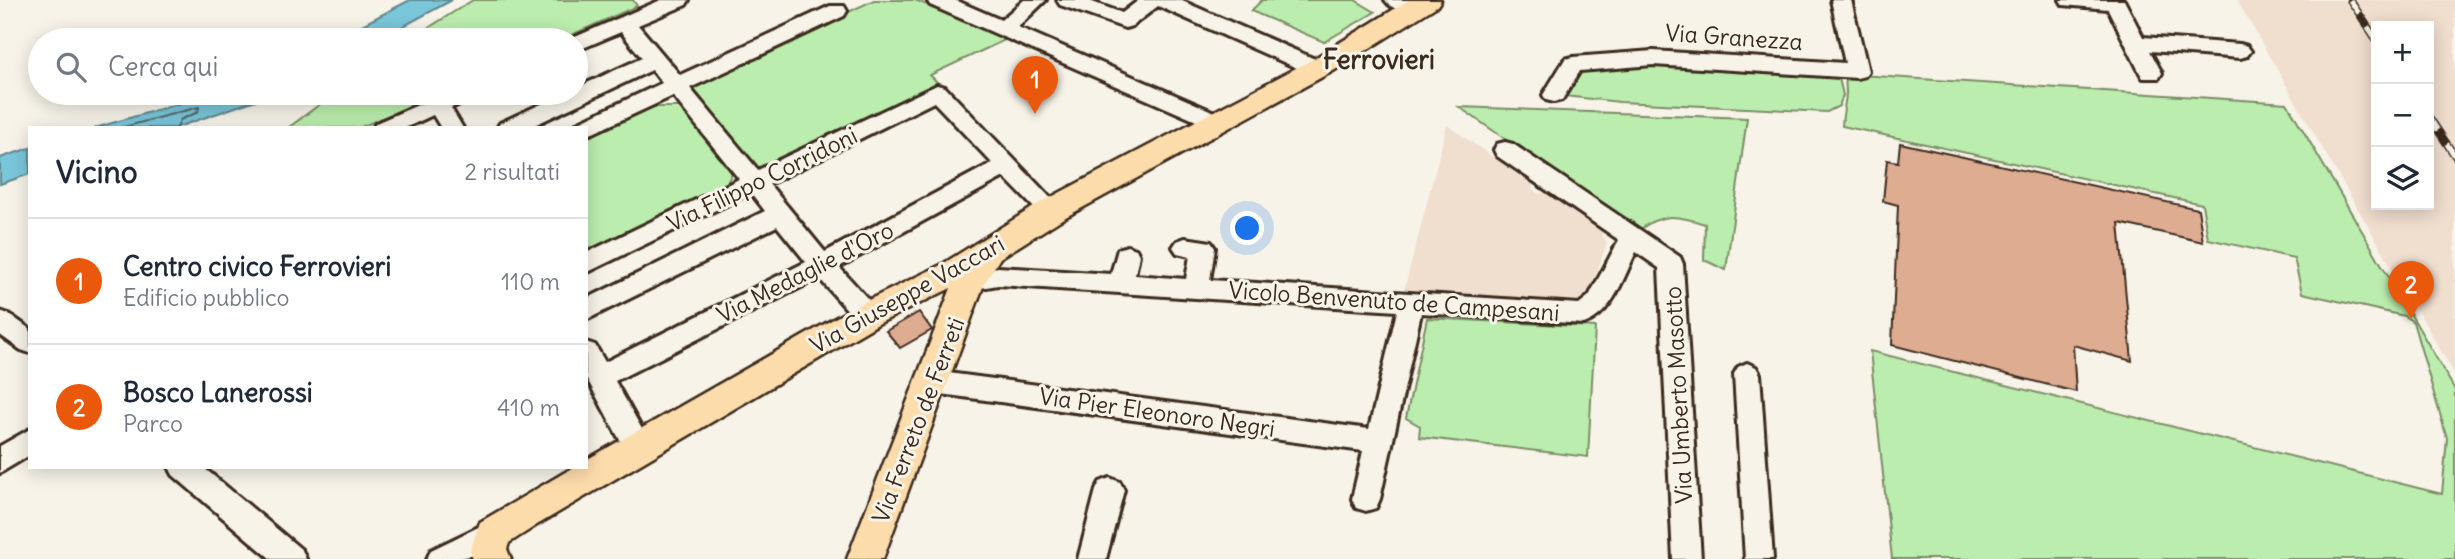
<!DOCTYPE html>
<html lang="it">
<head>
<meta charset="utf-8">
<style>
	:root { --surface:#fff; --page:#f2f2f3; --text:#1f2937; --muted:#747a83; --line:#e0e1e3; --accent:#ea580c }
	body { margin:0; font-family:Delius,sans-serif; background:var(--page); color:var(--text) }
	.controls { position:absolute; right:21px; top:21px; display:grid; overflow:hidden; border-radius:0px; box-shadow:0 4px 18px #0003 }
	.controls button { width:63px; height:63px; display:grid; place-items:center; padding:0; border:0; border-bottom:2px solid var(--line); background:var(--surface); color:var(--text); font:35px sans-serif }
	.you { position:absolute; left:1248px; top:229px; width:24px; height:24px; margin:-18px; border:5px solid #fff; border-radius:50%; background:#1a73e8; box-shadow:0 0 0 10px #1a73e833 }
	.badge { display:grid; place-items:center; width:46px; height:46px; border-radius:50%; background:var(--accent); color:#fff; font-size:23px; font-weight:700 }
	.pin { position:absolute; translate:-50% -58px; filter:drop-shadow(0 2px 4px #0008) }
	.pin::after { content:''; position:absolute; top:37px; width:24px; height:21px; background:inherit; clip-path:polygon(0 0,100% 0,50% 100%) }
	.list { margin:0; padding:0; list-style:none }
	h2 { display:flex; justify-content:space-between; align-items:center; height:91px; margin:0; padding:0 28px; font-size:30px }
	h2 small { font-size:23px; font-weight:400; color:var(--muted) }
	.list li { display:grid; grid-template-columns:46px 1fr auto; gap:21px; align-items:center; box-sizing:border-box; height:126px; padding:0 28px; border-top:2px solid var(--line) }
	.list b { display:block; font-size:26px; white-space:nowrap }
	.list p { margin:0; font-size:23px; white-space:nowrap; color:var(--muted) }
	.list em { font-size:23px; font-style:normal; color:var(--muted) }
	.icon { flex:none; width:38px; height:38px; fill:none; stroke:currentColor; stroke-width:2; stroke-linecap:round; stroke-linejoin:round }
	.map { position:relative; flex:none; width:2455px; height:559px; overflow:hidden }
	.search { position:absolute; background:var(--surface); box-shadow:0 4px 18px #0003; left:28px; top:28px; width:560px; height:77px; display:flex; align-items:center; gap:18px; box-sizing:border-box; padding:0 24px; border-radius:38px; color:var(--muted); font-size:26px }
	.panel { position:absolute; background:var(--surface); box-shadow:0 4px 18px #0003; left:28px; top:126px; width:560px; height:343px; border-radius:0px }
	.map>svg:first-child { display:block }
	.built { fill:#f0dece; fill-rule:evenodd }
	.green { fill:#bbeeae; stroke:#7b8c66; stroke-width:2 }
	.water { fill:#7ac6da; stroke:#61888f; stroke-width:2 }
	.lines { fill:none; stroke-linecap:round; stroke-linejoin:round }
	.shore { stroke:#546869; stroke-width:2 }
	.building { fill:#deac91; stroke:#3b2a1e; stroke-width:2 }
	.minor-casing { stroke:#3b2a1e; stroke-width:6 }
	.major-casing { stroke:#3b2a1e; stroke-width:5 }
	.minor { fill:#f7f3e8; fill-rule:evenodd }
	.major { fill:#fddcac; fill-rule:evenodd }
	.rail-casing { stroke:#3b2a1e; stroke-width:8 }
	.rail { stroke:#f7f3e8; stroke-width:5; stroke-dasharray:16; stroke-linecap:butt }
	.labels { text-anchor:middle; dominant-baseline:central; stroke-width:6; stroke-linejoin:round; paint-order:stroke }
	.street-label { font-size:23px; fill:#3b2a1e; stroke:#f7f3e8 }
	.quarter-label { font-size:26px; font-weight:bold; fill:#3b2a1e; stroke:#f7f3e8 }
</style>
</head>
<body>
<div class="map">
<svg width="2455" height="559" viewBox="0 0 2455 559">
	<rect width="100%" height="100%" fill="#f7f3e8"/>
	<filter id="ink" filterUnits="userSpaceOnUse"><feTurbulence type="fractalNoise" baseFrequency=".0143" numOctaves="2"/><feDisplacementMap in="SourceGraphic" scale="14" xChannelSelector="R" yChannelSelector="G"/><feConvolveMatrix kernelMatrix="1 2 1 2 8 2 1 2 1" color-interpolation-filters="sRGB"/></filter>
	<g filter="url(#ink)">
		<path class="built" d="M 2237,0 L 2455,0 L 2455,375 L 2323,149 ZM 2376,26 L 2429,26 L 2429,205 L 2376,205 Z
			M 1447,125 L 1533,185 L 1532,189 L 1537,193 L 1545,193 L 1601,232 L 1607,243 L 1588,298 L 1574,305 L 1403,295 Z"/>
		<path class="green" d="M 473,0 L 633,0 L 637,6 L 560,40 L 409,40 Z
			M 874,0 L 915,0 L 1009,38 L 930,75 L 941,86 L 759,176 L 688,90 L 690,86 Z
			M 1262,0 L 1355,0 L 1375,12 L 1324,42 L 1251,11 Z
			M 1653,58 L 1837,70 L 1843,95 L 1839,106 L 1827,112 L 1620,102 L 1554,95 L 1573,64 Z
			M 1844,74 L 2287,103 L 2455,390 L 2455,559 L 1892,559 L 1870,351 L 2442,494 L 2447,438 L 2413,322 L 2404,316 L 2302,293 L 2294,258 L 2208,239 L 2202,204 L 1842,126 C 1843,103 1849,99 1844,74 Z
			M 335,93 L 440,93 L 359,128 L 288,128 Z
			M 651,107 L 681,107 L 733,172 L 725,186 L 586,254 L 586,138 Z
			M 1459,107 L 1747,118 L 1726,270 L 1704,260 L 1705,224 C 1677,215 1662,212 1638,231 Z
			M 1427,318 L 1595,327 L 1588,457 L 1419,437 L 1420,426 L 1406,418 Z"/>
		<path class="water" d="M 410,0 L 452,0 L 378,40 L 333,40 Z
			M 215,93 L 276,93 L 175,128 L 95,128 Z
			M 30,148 L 30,174 L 0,184 L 0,158 Z"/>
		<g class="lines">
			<path class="shore" d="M 120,128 L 199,107 L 198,112 L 180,120 L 177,128"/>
		</g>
		<path class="building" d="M 1900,143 L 2198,209 L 2203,242 L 2119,223 L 2132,361 L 2073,345 L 2076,392 L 1892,345 L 1898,205 L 1883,201 L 1887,160 L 1898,162 Z
			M 919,312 L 932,330 L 900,348 L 886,331 Z"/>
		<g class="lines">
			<g class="minor-casing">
				<path id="minor" d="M 661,0 L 689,0 L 686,5 L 638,25 L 680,75 L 830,6 L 844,6 L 847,11 L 844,16 L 690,88 L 758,170 L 937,85 L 945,87 L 1063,211 L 1059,217 L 1051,220 L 1043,217 L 1004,177 L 839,267 L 876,308 L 880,315 L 876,322 L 867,325 L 858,322 L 819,278 L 615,381 L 652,447 L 648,455 L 638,458 L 628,455 L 586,377 L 586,342 L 595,345 L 605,362 L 806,262 L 777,226 L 586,320 L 586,299 L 765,211 L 751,193 L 586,273 L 586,253 L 739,179 L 673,96 L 593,133 L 586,135 L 586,128 L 574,128 L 577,123 L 662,83 L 652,70 L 528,128 L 497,128 L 500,123 L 565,93 L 576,93 L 576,88 L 642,58 L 621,32 L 576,51 L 576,40 L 568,40 ZM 934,102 L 992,163 L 825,252 L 769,184 Z
					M 927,0 L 955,0 L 1001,20 L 1024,0 L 1046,0 L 1018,27 L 1226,117 L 1229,122 L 1226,127 L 1218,130 L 1210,127 L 930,5 Z
					M 1057,0 L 1087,0 L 1122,13 L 1139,0 L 1180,0 L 1324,63 L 1327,68 L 1324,73 L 1308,73 L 1158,6 L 1132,26 L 1125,28 L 1060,5 Z
					M 1385,0 L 1413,0 L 1424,8 L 1421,13 C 1410,16 1392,10 1385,0 Z
					M 1831,0 L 1851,0 L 1868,71 L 1865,76 L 1857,78 L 1653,65 L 1580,71 L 1562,100 L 1554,102 L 1546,100 L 1543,95 L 1565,59 L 1573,57 L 1653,51 L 1845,63 Z
					M 2060,0 L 2124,0 L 2143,37 L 2240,44 L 2247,46 L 2251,51 L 2247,56 L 2240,58 L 2150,51 L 2162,73 L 2159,78 L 2143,78 L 2140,73 L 2108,9 L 2063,5 Z
					M 446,93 L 476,93 L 473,98 L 451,108 L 463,128 L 441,128 L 433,115 L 405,128 L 373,128 L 376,123 Z
					M 1505,142 L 1513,144 L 1680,257 L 1683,264 L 1701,559 L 1673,559 L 1659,268 L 1636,252 C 1623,278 1613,314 1584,324 L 1421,313 L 1380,499 L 1376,508 L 1366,511 L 1356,508 L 1352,499 L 1363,451 L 933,393 L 924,389 L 920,382 L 924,375 L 933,371 L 1369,429 L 1397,311 L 998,285 L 969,290 L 960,288 L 957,281 L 960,274 L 998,267 L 1111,274 L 1118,249 L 1127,246 L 1136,249 L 1139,255 L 1135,275 L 1186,279 L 1190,256 L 1177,253 L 1173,247 L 1177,241 L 1185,238 L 1211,242 L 1215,248 L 1210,280 L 1579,304 L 1589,296 L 1619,240 L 1497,156 L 1494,150 L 1497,144 Z
					M 0,311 L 9,314 L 30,329 L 30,353 L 21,350 L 0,335 Z
					M 1747,363 L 1756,367 L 1760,374 L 1773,559 L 1745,559 L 1734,374 L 1738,367 Z
					M 30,429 L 30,455 L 0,473 L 0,446 Z
					M 169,467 L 203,467 L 302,550 L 306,559 L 271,559 L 173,475 Z
					M 1110,478 L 1120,482 L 1124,490 L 1106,559 L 1078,559 L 1096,490 L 1100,482 Z
					M 493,520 L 503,524 L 507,533 C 494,559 453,559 427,559 L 431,550 Z"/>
			</g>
			<g class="major-casing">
				<path id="major" d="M 1409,0 L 1441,0 L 1437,6 L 1335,70 L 1062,219 L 1000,258 L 984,284 L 883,559 L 847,559 L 951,288 L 878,324 L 537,525 L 509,543 L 507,549 L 511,559 L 473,559 L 470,551 L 480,522 L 574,467 L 586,467 L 586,460 L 856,306 L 941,265 L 1040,203 L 1315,58 Z"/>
			</g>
			<use href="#minor" class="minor"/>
			<use href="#major" class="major"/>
			<g class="rail-casing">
				<path id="rail" d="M 2350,0 L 2376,39
					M 2429,117 L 2455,156"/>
			</g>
			<use href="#rail" class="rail"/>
		</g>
	</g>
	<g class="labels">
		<g class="street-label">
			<text transform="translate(1734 37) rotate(4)">Via Granezza</text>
			<text transform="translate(762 179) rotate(-26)">Via Filippo Corridoni</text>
			<text transform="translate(805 272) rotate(-27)">Via Medaglie d'Oro</text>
			<text transform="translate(907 294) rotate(-29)">Via Giuseppe Vaccari</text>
			<text transform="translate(1394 301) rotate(4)">Vicolo Benvenuto de Campesani</text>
			<text transform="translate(1678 395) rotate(-93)">Via Umberto Masotto</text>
			<text transform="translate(1157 412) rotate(8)">Via Pier Eleonoro Negri</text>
			<text transform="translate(918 420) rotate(-69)">Via Ferreto de Ferreti</text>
		</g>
		<g class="quarter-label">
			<text x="1379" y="59">Ferrovieri</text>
		</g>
	</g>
</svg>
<div class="controls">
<button>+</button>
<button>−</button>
<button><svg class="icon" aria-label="layers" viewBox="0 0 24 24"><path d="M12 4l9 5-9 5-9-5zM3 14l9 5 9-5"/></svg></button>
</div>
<div class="you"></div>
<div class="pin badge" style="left:1035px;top:114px">1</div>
<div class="pin badge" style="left:2411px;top:319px">2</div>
<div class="search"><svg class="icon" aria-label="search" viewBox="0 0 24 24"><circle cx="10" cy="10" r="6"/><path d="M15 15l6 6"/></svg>Cerca qui</div>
<section class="panel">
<h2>Vicino<small>2 risultati</small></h2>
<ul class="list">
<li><span class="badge">1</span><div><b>Centro civico Ferrovieri</b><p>Edificio pubblico</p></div><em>110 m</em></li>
<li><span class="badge">2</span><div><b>Bosco Lanerossi</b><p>Parco</p></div><em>410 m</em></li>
</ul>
</section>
</div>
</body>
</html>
